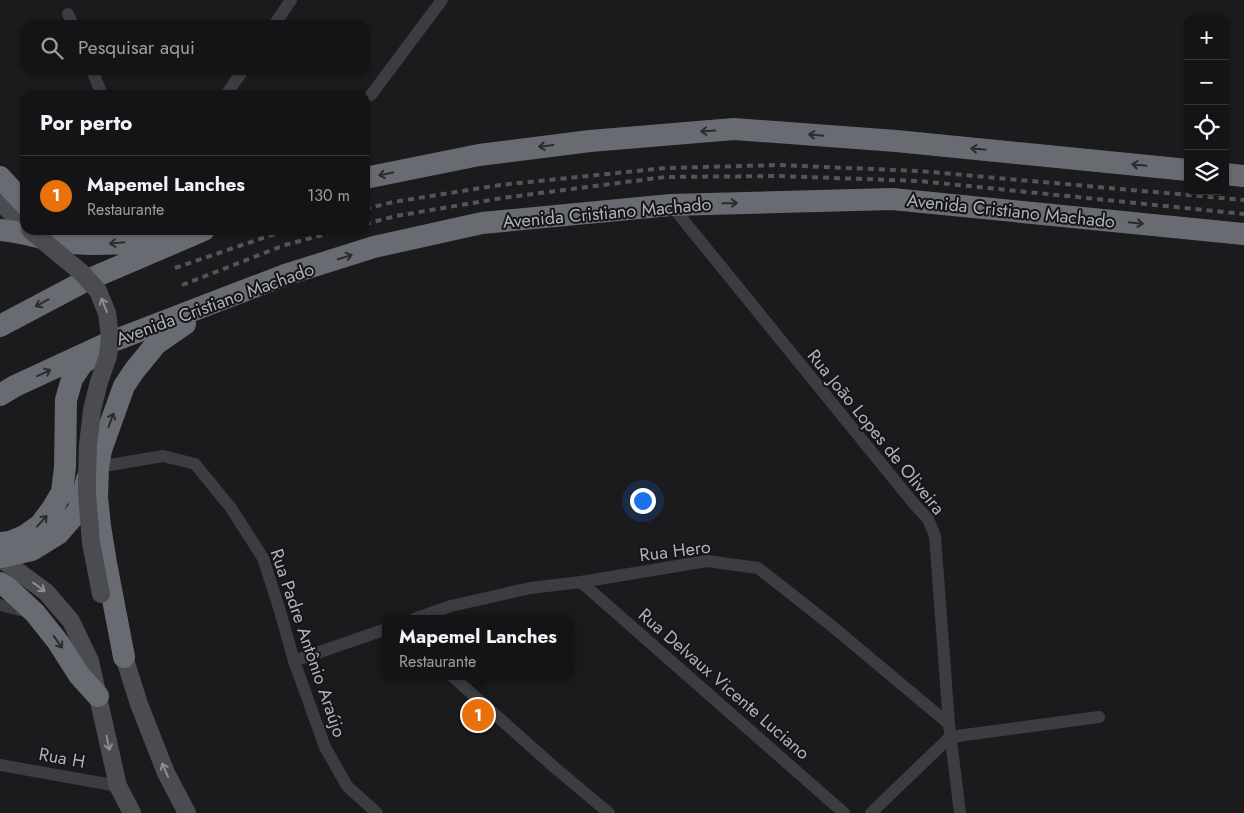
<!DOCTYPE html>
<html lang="pt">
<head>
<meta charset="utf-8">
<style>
	:root { --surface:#141416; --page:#1d1d1f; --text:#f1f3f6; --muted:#9d9ea1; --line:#333335; --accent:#ea580c }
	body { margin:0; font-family:Jost,sans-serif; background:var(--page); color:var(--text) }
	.controls { position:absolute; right:15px; top:15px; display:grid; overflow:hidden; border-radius:10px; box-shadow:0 1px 4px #0004 }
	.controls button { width:45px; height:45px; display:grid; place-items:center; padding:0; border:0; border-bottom:1px solid var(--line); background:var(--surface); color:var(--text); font:25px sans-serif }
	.you { position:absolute; left:642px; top:500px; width:18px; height:18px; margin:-12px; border:4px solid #fff; border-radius:50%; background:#1a73e8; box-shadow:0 0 0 8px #1a73e833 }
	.badge { display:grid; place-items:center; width:32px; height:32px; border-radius:50%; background:var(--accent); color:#fff; font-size:16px; font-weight:700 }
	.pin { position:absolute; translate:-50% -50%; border:2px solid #fff; box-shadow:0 1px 5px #0006 }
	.popup { position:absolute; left:382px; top:615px; width:192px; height:65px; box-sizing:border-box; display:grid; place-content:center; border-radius:10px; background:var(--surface); filter:drop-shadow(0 1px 4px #0005); font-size:16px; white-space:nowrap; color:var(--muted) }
	.popup b { font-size:19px; color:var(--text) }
	.popup::after { content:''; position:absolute; left:50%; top:100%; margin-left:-10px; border:10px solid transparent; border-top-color:var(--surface) }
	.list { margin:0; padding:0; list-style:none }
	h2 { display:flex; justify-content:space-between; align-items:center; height:65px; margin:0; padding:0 20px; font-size:21px }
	h2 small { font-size:16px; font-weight:400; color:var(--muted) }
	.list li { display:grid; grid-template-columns:32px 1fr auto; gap:15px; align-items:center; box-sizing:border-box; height:80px; padding:0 20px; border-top:1px solid var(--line) }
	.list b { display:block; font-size:19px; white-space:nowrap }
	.list p { margin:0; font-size:16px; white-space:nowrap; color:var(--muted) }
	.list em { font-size:16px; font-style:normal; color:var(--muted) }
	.icon { flex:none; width:28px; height:28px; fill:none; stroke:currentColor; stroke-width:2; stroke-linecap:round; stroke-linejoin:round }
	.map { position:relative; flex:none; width:1244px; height:813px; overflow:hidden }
	.search { position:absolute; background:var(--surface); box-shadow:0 1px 4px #0004; left:20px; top:20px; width:350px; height:55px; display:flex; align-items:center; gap:12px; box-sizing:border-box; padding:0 18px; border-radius:15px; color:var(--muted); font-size:19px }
	.panel { position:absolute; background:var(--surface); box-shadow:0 1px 4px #0004; left:20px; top:90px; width:350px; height:145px; border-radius:15px }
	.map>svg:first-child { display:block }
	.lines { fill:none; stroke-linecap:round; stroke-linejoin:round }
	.street { stroke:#3c3d41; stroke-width:12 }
	.secondary { stroke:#4b4c51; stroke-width:18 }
	.highway { stroke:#696b72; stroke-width:22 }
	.rail { stroke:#54555a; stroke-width:4; stroke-dasharray:6 5; stroke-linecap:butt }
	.secondary-bridge { stroke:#4b4c51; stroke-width:18 }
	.oneway { stroke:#2b2b2e }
	.oneway2 { stroke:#8c8e96 }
	.labels { text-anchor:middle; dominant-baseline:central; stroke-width:4; stroke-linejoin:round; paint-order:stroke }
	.street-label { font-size:18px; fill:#afb2bb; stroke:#161618 }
</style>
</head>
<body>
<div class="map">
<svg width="1244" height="813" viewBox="0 0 1244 813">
	<rect width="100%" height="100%" fill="#1b1b1d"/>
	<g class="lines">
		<path class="street" d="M 68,14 L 73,25
			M 274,25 L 291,0
			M 92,70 L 102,95
			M 226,95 L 243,70
			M 371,95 L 442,0
			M 671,205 L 915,505 L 928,519 L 935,536 L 949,724 L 960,813
			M 98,467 L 163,456 L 195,464 L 231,508 L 263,558 L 280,611 L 294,661 L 325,747 L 347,786 L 377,813
			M 581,582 L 844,813
			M 0,605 L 29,612
			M 414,619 L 451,606 L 530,588 L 581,582 L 707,561 L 758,568 L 827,622 L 949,724
			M 294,661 L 386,629
			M 452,676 L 554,767 L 609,813
			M 0,765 L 118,786
			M 871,813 L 950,737 L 1099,717"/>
		<path class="secondary" d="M 0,202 L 25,226
			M 0,558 L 46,592 L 71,621 L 90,661 L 118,786 L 132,813
			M 120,644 L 139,704 L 166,773 L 187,813"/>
		<path class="highway" d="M 1225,174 L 1244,176
			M 0,177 L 25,204
			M 365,178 L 479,155 L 590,141 L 734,129 L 896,141 L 1188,170
			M 0,230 C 24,232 48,241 72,243 C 103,246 134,242 165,239
			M 0,326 L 85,281 L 204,230
			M 0,395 L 15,386 L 108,343 L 285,275 L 374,247 L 482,223 L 671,205 L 892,199 L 1244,234
			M 0,543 L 10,542 L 26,535 L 40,525 L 52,509 L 62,492 L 65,467 L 66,400 L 72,379 L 82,364 L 94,355
			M 1,557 L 32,550 L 58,534 L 78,511 L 87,479
			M 0,583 L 8,588 L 35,613 L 58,642 L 79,675 L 98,696
			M 124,657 L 106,563 L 100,526 L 97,497 L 98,467 L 101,450 L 124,386 L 134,371 L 156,344 L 185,324"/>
		<path class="rail" d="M 365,209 L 393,202 L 500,185 L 666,168 L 778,165 L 919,171 L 1244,200
			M 365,224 L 396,216 L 502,198 L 665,177 L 778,176 L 919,181 L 1244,214
			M 175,268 L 286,230
			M 182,285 L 285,245 L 341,230"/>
		<path class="secondary-bridge" d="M 30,230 L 82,273 L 98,291 L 107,313 L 110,336 L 108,356 L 99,382 L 92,410 L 88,445 L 87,479 L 87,494 L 91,543 L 101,594"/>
	</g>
	<defs><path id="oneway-shaft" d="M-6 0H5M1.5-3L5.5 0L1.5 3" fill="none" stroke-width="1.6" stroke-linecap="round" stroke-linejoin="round" transform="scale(1.25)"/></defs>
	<g class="oneway">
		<use href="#oneway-shaft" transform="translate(708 131) rotate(176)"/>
		<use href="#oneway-shaft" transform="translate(816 135) rotate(-175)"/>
		<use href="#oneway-shaft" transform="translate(546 146) rotate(173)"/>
		<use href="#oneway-shaft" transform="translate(978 149) rotate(-174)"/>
		<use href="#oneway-shaft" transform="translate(1139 165) rotate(-174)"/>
		<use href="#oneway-shaft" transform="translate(386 174) rotate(168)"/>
		<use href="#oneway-shaft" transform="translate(730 203) rotate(-1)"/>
		<use href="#oneway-shaft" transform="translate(1136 223) rotate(6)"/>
		<use href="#oneway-shaft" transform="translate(117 243) rotate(175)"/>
		<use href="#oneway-shaft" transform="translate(345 257) rotate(-17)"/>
		<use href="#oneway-shaft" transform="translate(42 303) rotate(152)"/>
		<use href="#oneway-shaft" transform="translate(44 373) rotate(-25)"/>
		<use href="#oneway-shaft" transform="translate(111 420) rotate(-70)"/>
		<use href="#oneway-shaft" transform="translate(42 521) rotate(-48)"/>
		<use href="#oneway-shaft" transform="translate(58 642) rotate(54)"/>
	</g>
	<g class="oneway2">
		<use href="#oneway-shaft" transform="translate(104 305) rotate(-112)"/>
		<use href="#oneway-shaft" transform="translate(39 587) rotate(37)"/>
		<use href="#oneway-shaft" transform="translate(108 743) rotate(78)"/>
		<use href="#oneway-shaft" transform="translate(165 770) rotate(-114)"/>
	</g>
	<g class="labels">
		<g class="street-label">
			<text transform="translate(1011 211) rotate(6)">Avenida Cristiano Machado</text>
			<text transform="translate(607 213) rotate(-5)">Avenida Cristiano Machado</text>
			<text transform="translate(215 304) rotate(-20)">Avenida Cristiano Machado</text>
			<text transform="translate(876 432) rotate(51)">Rua João Lopes de Oliveira</text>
			<text transform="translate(675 551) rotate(-7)">Rua Hero</text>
			<text transform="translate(308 643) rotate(71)">Rua Padre Antônio Araújo</text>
			<text transform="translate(724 684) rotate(41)">Rua Delvaux Vicente Luciano</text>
			<text transform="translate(62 758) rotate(10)">Rua H</text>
		</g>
	</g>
</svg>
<div class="controls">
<button>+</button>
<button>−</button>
<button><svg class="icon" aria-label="locate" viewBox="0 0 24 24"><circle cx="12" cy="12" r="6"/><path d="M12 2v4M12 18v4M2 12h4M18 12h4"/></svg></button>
<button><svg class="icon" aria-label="layers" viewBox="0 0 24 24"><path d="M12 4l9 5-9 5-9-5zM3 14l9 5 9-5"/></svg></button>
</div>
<div class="you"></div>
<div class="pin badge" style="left:478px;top:715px;background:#e8710a">1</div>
<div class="popup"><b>Mapemel Lanches</b>Restaurante</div>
<div class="search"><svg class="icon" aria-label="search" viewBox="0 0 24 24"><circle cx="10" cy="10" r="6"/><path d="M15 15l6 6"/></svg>Pesquisar aqui</div>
<section class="panel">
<h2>Por perto<small></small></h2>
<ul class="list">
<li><span class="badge" style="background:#e8710a">1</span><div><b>Mapemel Lanches</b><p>Restaurante</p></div><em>130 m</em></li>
</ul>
</section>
</div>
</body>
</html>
